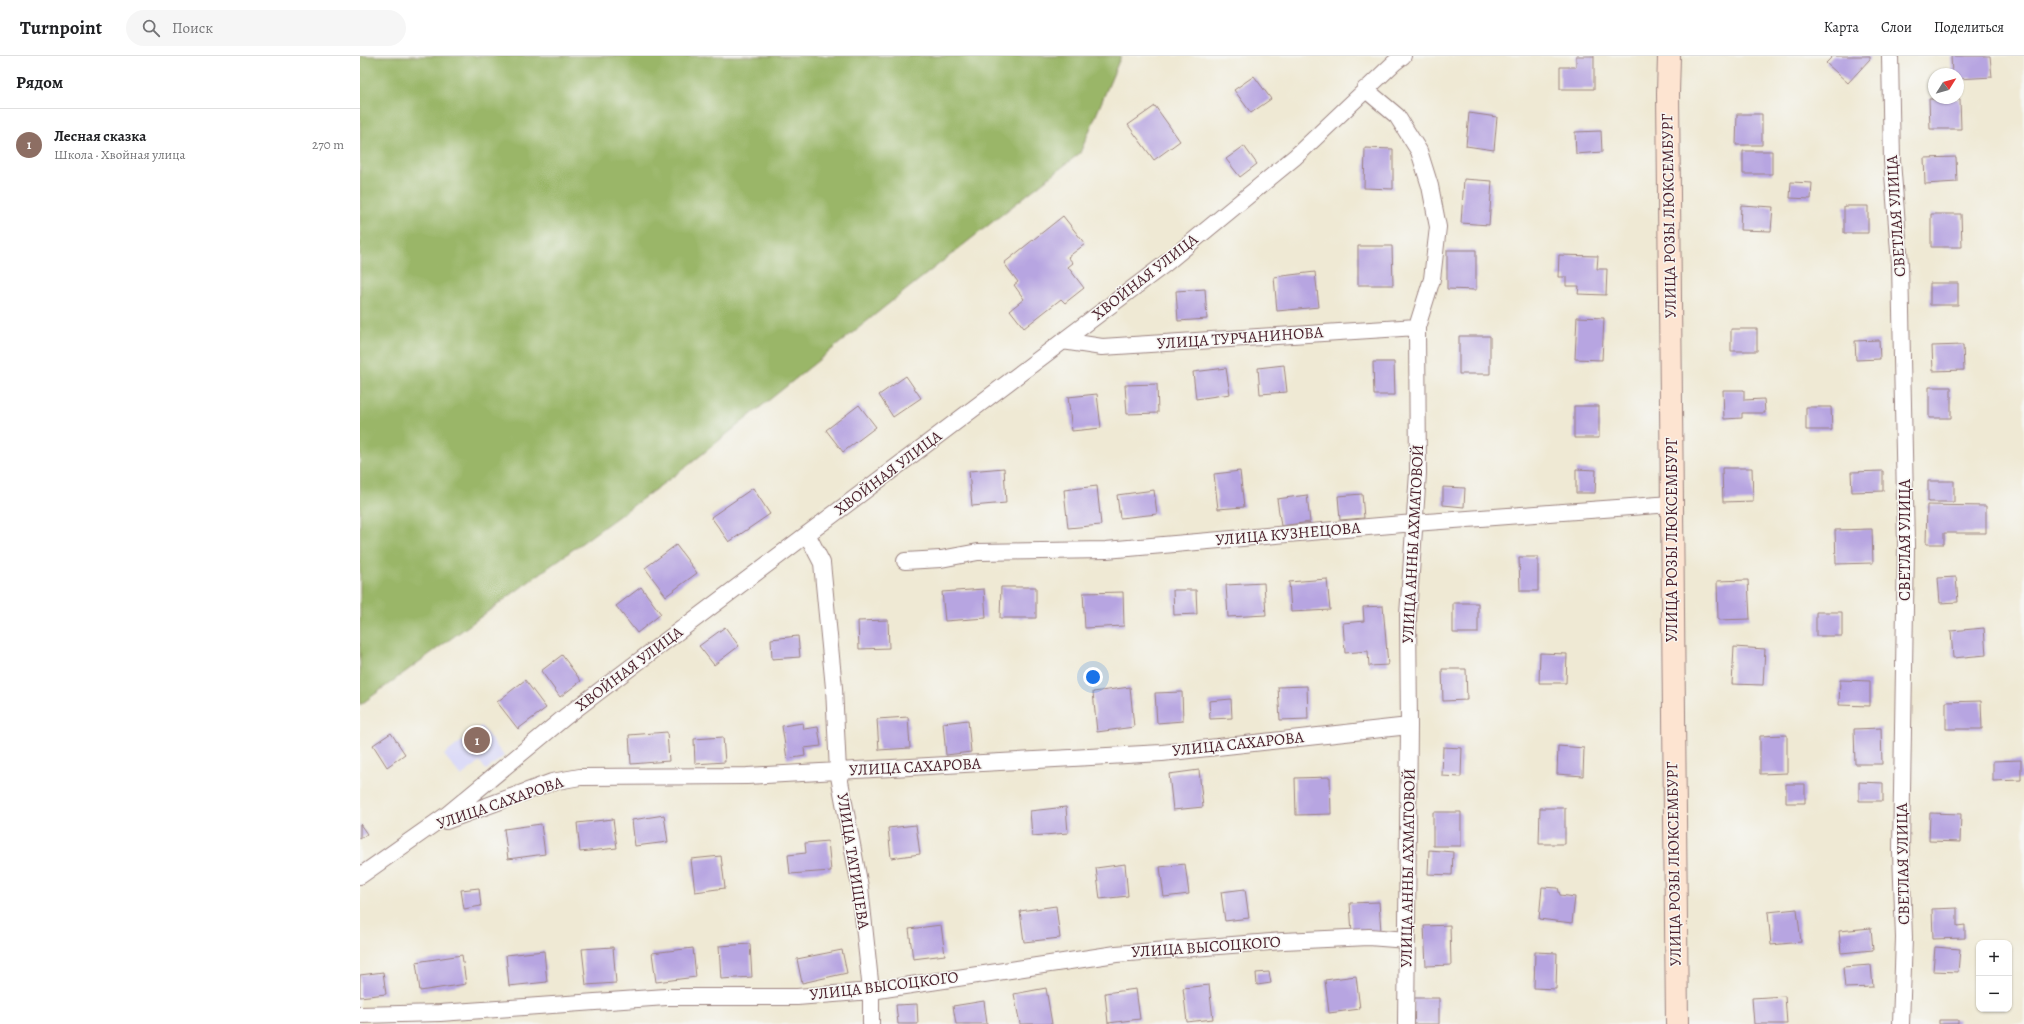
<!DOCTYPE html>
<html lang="ru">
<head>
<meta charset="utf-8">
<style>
	:root { --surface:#fff; --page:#f6f6f6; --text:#202124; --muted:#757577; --line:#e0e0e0; --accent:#ea580c }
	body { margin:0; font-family:Alegreya,serif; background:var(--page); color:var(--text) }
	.controls { position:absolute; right:12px; bottom:12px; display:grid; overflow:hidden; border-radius:8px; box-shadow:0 1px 3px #0004 }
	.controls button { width:36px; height:36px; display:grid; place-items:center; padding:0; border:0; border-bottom:1px solid var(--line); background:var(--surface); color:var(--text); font:20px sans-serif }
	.compass { position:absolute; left:1568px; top:12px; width:36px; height:36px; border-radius:50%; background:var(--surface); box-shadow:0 1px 3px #0004; rotate:53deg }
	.you { position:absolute; left:733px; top:621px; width:14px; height:14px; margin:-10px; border:3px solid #fff; border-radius:50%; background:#1a73e8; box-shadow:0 0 0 6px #1a73e833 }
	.badge { display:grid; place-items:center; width:26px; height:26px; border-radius:50%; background:var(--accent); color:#fff; font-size:13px; font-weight:700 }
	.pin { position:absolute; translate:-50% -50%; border:2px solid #fff; box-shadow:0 1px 4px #0006 }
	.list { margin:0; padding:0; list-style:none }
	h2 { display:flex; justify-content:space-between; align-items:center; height:52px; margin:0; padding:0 16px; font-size:17px }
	h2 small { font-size:13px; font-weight:400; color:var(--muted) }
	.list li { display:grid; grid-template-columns:26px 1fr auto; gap:12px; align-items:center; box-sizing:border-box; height:72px; padding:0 16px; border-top:1px solid var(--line) }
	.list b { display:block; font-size:15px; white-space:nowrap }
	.list p { margin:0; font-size:13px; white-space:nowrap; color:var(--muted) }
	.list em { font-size:13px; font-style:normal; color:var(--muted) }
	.icon { flex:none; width:22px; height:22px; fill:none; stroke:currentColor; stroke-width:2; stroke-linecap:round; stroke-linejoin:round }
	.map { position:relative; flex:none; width:1664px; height:968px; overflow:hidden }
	header { display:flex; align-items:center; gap:24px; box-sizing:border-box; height:56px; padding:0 20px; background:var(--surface); border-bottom:1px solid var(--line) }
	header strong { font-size:19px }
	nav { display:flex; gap:22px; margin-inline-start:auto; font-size:14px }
	.search { width:280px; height:36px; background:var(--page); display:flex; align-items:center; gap:10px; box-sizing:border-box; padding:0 14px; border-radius:22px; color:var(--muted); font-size:15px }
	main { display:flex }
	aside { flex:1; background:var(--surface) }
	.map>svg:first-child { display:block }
	.built { fill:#d8d7f8 }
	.forest { fill:#9ab668; stroke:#726a4a }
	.building { fill:#b7a5e1 }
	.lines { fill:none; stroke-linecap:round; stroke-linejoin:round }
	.street-casing { stroke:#9c8480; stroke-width:18 }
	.secondary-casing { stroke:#9c8480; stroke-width:24 }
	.street { stroke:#fff; stroke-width:16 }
	.secondary { stroke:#fde4d1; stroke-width:22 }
	.labels { text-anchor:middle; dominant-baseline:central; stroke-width:3; stroke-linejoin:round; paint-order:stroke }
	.street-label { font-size:16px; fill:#4a1f2b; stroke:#f6f6f2 }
</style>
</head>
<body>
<header>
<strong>Turnpoint</strong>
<div class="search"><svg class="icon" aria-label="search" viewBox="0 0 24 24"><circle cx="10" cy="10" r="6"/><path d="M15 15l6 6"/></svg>Поиск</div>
<nav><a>Карта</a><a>Слои</a><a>Поделиться</a></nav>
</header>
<main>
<aside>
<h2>Рядом<small></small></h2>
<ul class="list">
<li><span class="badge" style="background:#8d6e63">1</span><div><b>Лесная сказка</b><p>Школа · Хвойная улица</p></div><em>270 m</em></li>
</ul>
</aside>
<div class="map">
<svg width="1664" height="968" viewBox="0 0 1664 968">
	<rect width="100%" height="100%" fill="#f6f6f2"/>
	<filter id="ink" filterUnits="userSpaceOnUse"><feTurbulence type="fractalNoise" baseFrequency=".025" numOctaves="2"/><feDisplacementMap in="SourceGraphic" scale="8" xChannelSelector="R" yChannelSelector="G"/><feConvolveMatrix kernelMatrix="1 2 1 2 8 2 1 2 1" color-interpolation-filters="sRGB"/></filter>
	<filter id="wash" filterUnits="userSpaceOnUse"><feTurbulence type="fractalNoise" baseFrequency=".012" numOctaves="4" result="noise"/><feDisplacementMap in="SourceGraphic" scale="16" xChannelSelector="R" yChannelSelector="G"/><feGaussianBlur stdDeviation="0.9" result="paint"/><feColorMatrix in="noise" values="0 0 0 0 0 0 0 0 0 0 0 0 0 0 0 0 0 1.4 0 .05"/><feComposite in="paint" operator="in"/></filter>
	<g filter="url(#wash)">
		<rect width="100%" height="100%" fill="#efe9d4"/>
		<path class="built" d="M 121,670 L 144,700 L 126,714 L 120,706 L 101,720 L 84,699 Z"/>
		<path class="forest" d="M 0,0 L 761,0 L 720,97 L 522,253 L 330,408 L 0,649 Z"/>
		<g id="blocks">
			<path class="building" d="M 1216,0 L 1234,0 L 1234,33 L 1200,33 L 1200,11 L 1216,11 Z
				M 1473,0 L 1510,0 L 1510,3 L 1488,27 L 1466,7 Z
				M 1591,0 L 1630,0 L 1632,21 L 1598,23 L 1598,18 L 1592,18 Z
				M 894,20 L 911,43 L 891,57 L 874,34 Z
				M 1569,43 L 1600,43 L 1601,73 L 1570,73 Z
				M 795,50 L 820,85 L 794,104 L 768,69 Z
				M 1109,57 L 1137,61 L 1134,94 L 1106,90 Z
				M 1377,58 L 1402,58 L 1402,89 L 1376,89 Z
				M 1241,75 L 1242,96 L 1216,98 L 1215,76 Z
				M 884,90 L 897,108 L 880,121 L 866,103 Z
				M 1005,92 L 1033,93 L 1033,133 L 1004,132 Z
				M 1383,95 L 1412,95 L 1412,118 L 1383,118 Z
				M 1596,101 L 1597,126 L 1565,128 L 1564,102 Z
				M 1104,123 L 1132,125 L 1129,169 L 1101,167 Z
				M 1431,126 L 1452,127 L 1451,143 L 1430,142 Z
				M 1381,149 L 1413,151 L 1411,175 L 1380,174 Z
				M 1484,150 L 1508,150 L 1508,177 L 1484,177 Z
				M 1571,158 L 1601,158 L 1602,191 L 1571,191 Z
				M 703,160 L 725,188 L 708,201 L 713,207 L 708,211 L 724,232 L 705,247 L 701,243 L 664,272 L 650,254 L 664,243 L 654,229 L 658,226 L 644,207 Z
				M 998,190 L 1032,190 L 1033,229 L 998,229 Z
				M 1087,194 L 1116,194 L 1116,234 L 1087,233 Z
				M 1199,199 L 1238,200 L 1237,213 L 1247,213 L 1246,239 L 1218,238 L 1219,230 L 1206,230 L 1206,221 L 1198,221 Z
				M 955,216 L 959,251 L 917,255 L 914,221 Z
				M 1570,227 L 1598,227 L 1598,249 L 1570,249 Z
				M 845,233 L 847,263 L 818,265 L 816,235 Z
				M 1217,261 L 1244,262 L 1242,304 L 1215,303 Z
				M 1371,273 L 1397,273 L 1397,295 L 1371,295 Z
				M 1099,280 L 1130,280 L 1130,318 L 1099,318 Z
				M 1519,284 L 1520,303 L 1496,304 L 1495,285 Z
				M 1603,289 L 1604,314 L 1573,315 L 1572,290 Z
				M 1013,306 L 1034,306 L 1035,339 L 1014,339 Z
				M 924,309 L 927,336 L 900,338 L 898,312 Z
				M 866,312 L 870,338 L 836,343 L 833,316 Z
				M 546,320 L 561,342 L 533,361 L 519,339 Z
				M 797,328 L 798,357 L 767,358 L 765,329 Z
				M 1569,331 L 1591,331 L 1591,362 L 1569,362 Z
				M 1363,334 L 1384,334 L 1384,344 L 1404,343 L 1405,357 L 1382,357 L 1382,362 L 1364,363 Z
				M 737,338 L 741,372 L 712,375 L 708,341 Z
				M 499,349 L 516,371 L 483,396 L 466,374 Z
				M 1214,350 L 1239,350 L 1239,382 L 1214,382 Z
				M 1446,351 L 1471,351 L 1472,374 L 1446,374 Z
				M 644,412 L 646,447 L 612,450 L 609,415 Z
				M 1362,412 L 1392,412 L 1393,445 L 1363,446 Z
				M 1216,413 L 1236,414 L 1235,437 L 1216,437 Z
				M 880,415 L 884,451 L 858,453 L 854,418 Z
				M 1523,415 L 1523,435 L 1492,436 L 1491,416 Z
				M 1568,425 L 1594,425 L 1594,446 L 1568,446 Z
				M 737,430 L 741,469 L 708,472 L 704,434 Z
				M 1083,431 L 1105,432 L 1104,451 L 1083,449 Z
				M 393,432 L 410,458 L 369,486 L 351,461 Z
				M 794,434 L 797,458 L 760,462 L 757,439 Z
				M 1002,438 L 1004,462 L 980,464 L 978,440 Z
				M 947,439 L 950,466 L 921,470 L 917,443 Z
				M 1567,449 L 1626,450 L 1626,477 L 1584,477 L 1584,488 L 1566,488 Z
				M 1512,473 L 1513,507 L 1476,508 L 1475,474 Z
				M 316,489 L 337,517 L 306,540 L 285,512 Z
				M 1159,501 L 1178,501 L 1178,535 L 1160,535 Z
				M 1596,521 L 1598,546 L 1580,547 L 1578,522 Z
				M 967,523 L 970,554 L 931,556 L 929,526 Z
				M 1388,524 L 1390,563 L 1358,564 L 1357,525 Z
				M 904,527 L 906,559 L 868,561 L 866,529 Z
				M 281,531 L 301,558 L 277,577 L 256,550 Z
				M 641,531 L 676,531 L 676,562 L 640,562 Z
				M 624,533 L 626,562 L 585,565 L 582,536 Z
				M 813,534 L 836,534 L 837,558 L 814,559 Z
				M 763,536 L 764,570 L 725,572 L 723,537 Z
				M 1093,547 L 1118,547 L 1118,577 L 1093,577 Z
				M 1023,550 L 1028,609 L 1009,610 L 1008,595 L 985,597 L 983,567 L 1004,565 L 1003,551 Z
				M 1456,556 L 1482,556 L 1482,580 L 1456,580 Z
				M 528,564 L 529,592 L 499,593 L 498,565 Z
				M 365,571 L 379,590 L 354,609 L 339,590 Z
				M 1624,572 L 1626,599 L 1593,602 L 1591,575 Z
				M 438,580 L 440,601 L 412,603 L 411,583 Z
				M 1374,591 L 1405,593 L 1403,629 L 1372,628 Z
				M 1180,597 L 1207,598 L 1206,627 L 1179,627 Z
				M 202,599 L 221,625 L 200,641 L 181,615 Z
				M 1082,613 L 1106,613 L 1107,644 L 1083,645 Z
				M 165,624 L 186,652 L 158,673 L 137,646 Z
				M 1480,624 L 1510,625 L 1510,650 L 1479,649 Z
				M 947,630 L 948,663 L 920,664 L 918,631 Z
				M 770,631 L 774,671 L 737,676 L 733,636 Z
				M 822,636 L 823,665 L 797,667 L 795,637 Z
				M 871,643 L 872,662 L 850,663 L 849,645 Z
				M 1621,645 L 1622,673 L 1586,673 L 1586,646 Z
				M 548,661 L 550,692 L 519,694 L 517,663 Z
				M 608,664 L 611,696 L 586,699 L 583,667 Z
				M 443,667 L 444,673 L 458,671 L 461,690 L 444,692 L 445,700 L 427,703 L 422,670 Z
				M 1521,672 L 1522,708 L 1495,708 L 1494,673 Z
				M 307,676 L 309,705 L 271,708 L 269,679 Z
				M 31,677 L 45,698 L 27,711 L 13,689 Z
				M 1427,679 L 1427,717 L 1400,718 L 1400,680 Z
				M 363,681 L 365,706 L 335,708 L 334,683 Z
				M 1198,690 L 1224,692 L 1223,720 L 1197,718 Z
				M 1083,691 L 1102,692 L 1101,721 L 1082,720 Z
				M 1661,704 L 1661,724 L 1633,725 L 1633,705 Z
				M 839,714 L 843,751 L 813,754 L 809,718 Z
				M 970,721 L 971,758 L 936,759 L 935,722 Z
				M 1499,726 L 1523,727 L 1523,745 L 1499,745 Z
				M 1426,728 L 1445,728 L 1445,747 L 1426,747 Z
				M 706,751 L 708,777 L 672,780 L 670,755 Z
				M 1180,752 L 1205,752 L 1205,788 L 1179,788 Z
				M 1073,756 L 1101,756 L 1101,790 L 1073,790 Z
				M 1570,757 L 1601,758 L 1600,786 L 1569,785 Z
				M 304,759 L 308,786 L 275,790 L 272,764 Z
				M 253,763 L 257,792 L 220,796 L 217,767 Z
				M 0,768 L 7,778 L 0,783 Z
				M 181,768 L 185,798 L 148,803 L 144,773 Z
				M 556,769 L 560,798 L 531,802 L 528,772 Z
				M 468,785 L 471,815 L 430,818 L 428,799 L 446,797 L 445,787 Z
				M 1069,794 L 1093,796 L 1092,819 L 1068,818 Z
				M 361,800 L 365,832 L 335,836 L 331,803 Z
				M 765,808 L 768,840 L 740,843 L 736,812 Z
				M 825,808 L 829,838 L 804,841 L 800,811 Z
				M 1182,831 L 1198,832 L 1200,839 L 1215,841 L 1212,867 L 1179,863 Z
				M 119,832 L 121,850 L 104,853 L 101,834 Z
				M 885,833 L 889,862 L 865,865 L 861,836 Z
				M 1019,846 L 1021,876 L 992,878 L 990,847 Z
				M 696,850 L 700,882 L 664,886 L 660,855 Z
				M 1597,852 L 1597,870 L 1605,869 L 1605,882 L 1573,883 L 1572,853 Z
				M 1437,853 L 1441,886 L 1411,889 L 1408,856 Z
				M 581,869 L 585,899 L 553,903 L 549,873 Z
				M 1090,869 L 1091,909 L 1066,910 L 1064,870 Z
				M 1511,872 L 1513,894 L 1481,897 L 1479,875 Z
				M 390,888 L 392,921 L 361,923 L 359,890 Z
				M 253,891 L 256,927 L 226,929 L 222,893 Z
				M 1575,891 L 1600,893 L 1598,916 L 1573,915 Z
				M 333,892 L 336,921 L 296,926 L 292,897 Z
				M 482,894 L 487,917 L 442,927 L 437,903 Z
				M 184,895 L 187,926 L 149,930 L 146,899 Z
				M 1175,896 L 1197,897 L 1196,933 L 1174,932 Z
				M 102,899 L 106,928 L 60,935 L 56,906 Z
				M 1511,909 L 1513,931 L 1485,932 L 1483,911 Z
				M 23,916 L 26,938 L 0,941 L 0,919 Z
				M 909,916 L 911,927 L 897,929 L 896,917 Z
				M 996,920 L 1000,953 L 969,957 L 965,924 Z
				M 849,929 L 853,963 L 827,966 L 823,932 Z
				M 686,932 L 692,968 L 660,968 L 654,938 Z
				M 776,933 L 780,963 L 748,967 L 745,937 Z
				M 1425,940 L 1427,968 L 1394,968 L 1392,942 Z
				M 1053,942 L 1079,942 L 1079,968 L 1053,968 Z
				M 624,945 L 627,968 L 596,968 L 593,950 Z
				M 557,948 L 558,968 L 538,968 L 536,949 Z
				M 1579,964 L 1598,964 L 1598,968 L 1579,968 Z"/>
		</g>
	</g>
	<g filter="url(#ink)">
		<use href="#blocks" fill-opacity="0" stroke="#9c8480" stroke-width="1"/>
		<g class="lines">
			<g class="street-casing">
				<path id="street" d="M 1530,0 L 1532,105 L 1540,208 L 1546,490 L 1541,796 L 1544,882 L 1541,968
					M 1005,33 L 1037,60 L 1059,95 L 1070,130 L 1078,171 L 1072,223 L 1057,271 L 1058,417 L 1048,559 L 1049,670 L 1046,968
					M 703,285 L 742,291 L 1057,271
					M 447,478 L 462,507 L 474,632 L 478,715 L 500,831 L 511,935 L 511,968
					M 545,505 L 581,503 L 618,496 L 746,494 L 1054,467 L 1311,448
					M 86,765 L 192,726 L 220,721 L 387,720 L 802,697 L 1049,670
					M 0,820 L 88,758 L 205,661 L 805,208 L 935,101 L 1034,7 L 1043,0
					M 0,959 L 80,957 L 306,941 L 437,941 L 511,935 L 756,898 L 923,885 L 1009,881 L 1047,884"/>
			</g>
			<g class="secondary-casing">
				<path id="secondary" d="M 1309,0 L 1308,37 L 1317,968"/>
			</g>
			<use href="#street" class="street"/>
			<use href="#secondary" class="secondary"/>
		</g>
	</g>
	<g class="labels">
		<g class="street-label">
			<text transform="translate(1309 160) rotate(-91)">УЛИЦА РОЗЫ ЛЮКСЕМБУРГ</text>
			<text transform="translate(1536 160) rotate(-94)">СВЕТЛАЯ УЛИЦА</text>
			<text transform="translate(785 221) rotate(-38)">ХВОЙНАЯ УЛИЦА</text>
			<text transform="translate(880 282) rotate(-4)">УЛИЦА ТУРЧАНИНОВА</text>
			<text transform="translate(528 417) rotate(-37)">ХВОЙНАЯ УЛИЦА</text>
			<text transform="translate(928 478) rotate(-5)">УЛИЦА КУЗНЕЦОВА</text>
			<text transform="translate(1312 484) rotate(-90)">УЛИЦА РОЗЫ ЛЮКСЕМБУРГ</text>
			<text transform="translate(1545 484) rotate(-90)">СВЕТЛАЯ УЛИЦА</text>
			<text transform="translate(1053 488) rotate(-87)">УЛИЦА АННЫ АХМАТОВОЙ</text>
			<text transform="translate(269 613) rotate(-37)">ХВОЙНАЯ УЛИЦА</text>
			<text transform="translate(878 688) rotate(-6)">УЛИЦА САХАРОВА</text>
			<text transform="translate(555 711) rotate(-3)">УЛИЦА САХАРОВА</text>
			<text transform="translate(140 747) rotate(-19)">УЛИЦА САХАРОВА</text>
			<text transform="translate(493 805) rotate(81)">УЛИЦА ТАТИЩЕВА</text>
			<text transform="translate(1314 808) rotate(-91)">УЛИЦА РОЗЫ ЛЮКСЕМБУРГ</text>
			<text transform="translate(1543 808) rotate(-91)">СВЕТЛАЯ УЛИЦА</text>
			<text transform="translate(1048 812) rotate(-89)">УЛИЦА АННЫ АХМАТОВОЙ</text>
			<text transform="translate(846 891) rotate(-4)">УЛИЦА ВЫСОЦКОГО</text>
			<text transform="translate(524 930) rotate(-7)">УЛИЦА ВЫСОЦКОГО</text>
		</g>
	</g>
</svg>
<div class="controls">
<button>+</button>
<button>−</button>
</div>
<svg class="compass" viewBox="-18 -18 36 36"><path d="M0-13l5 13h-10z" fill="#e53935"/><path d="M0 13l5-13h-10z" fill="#757577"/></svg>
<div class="you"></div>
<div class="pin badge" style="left:117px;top:684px;background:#8d6e63">1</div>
</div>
</main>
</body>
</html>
